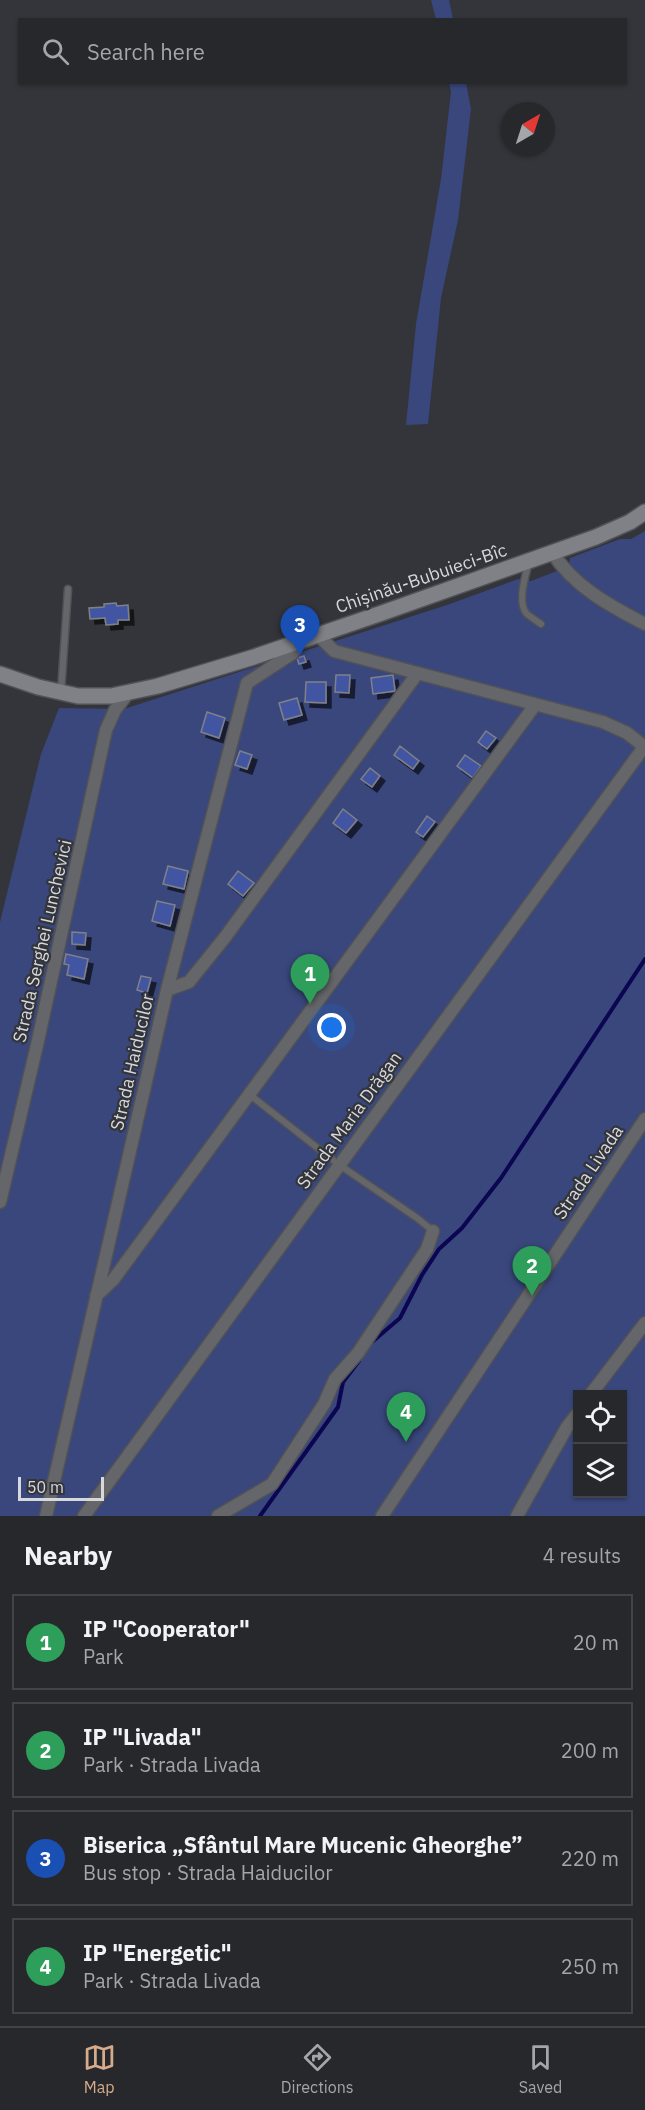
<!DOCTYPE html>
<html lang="en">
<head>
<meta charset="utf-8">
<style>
	:root { --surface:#26282c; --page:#323438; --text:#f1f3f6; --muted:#a4a6a9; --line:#424448; --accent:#d6ab8b }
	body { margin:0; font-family:"IBM Plex Sans",sans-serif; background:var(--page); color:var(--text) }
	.controls { position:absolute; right:18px; bottom:18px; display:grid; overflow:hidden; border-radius:0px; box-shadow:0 2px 4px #0004 }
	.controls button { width:54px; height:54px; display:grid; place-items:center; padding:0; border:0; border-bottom:2px solid var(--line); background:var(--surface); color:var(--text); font:30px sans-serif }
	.compass { position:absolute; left:501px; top:102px; width:54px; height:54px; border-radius:50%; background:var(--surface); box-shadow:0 2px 4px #0004; rotate:39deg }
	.scale { position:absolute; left:18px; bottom:15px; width:86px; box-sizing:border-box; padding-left:6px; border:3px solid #d7d8dc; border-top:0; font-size:16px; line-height:21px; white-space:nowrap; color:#d7d8dc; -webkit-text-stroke:4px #33353a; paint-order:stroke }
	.you { position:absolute; left:332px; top:1028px; width:21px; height:21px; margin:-15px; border:4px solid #fff; border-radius:50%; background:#1a73e8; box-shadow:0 0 0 9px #1a73e833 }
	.badge { display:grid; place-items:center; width:39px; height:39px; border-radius:50%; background:var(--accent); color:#fff; font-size:20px; font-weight:700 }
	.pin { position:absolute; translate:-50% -50px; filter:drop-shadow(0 2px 3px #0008) }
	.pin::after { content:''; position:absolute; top:32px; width:21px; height:18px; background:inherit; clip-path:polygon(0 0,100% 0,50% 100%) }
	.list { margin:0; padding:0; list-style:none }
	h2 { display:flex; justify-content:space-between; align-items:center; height:78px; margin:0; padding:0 24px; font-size:26px }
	h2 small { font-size:20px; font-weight:400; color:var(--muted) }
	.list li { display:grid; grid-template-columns:39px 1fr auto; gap:18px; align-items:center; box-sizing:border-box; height:96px; margin:0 12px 12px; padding:0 12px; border:2px solid var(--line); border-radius:0px }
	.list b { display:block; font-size:22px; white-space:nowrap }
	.list p { margin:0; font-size:20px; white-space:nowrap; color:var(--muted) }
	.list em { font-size:20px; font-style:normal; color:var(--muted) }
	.icon { flex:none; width:33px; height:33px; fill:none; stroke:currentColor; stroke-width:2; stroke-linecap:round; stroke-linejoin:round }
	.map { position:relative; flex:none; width:645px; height:1516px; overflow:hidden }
	.search { position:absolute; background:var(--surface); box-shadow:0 2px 4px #0004; left:18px; right:18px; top:18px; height:66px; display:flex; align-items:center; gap:15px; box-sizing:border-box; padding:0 21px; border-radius:0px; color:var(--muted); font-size:22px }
	.sheet { height:510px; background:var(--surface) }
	nav { display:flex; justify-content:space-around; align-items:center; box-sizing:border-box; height:84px; border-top:2px solid var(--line); background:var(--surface); font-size:16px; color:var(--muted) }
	nav a { display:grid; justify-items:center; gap:3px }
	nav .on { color:var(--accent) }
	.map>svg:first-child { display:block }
	.green { fill:#39477c; fill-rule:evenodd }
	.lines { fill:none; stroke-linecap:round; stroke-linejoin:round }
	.stream { stroke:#0b0552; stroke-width:4 }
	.building { fill:#4355a3; stroke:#7f8187; stroke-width:1.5; filter:url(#shadow) }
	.lane-casing { stroke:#515257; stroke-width:9 }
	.street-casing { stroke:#515257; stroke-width:15 }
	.secondary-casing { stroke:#515257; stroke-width:18 }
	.lane { stroke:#656669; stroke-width:6 }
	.street { stroke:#656669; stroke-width:12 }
	.secondary { stroke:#808186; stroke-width:15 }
	.labels { text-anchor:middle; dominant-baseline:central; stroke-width:4.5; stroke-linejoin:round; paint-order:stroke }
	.street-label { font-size:18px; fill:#d7d8dc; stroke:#33353a }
</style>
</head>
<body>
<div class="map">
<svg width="645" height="1516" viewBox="0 0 645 1516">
	<defs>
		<filter id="shadow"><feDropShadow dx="5" dy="5" stdDeviation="0" flood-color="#0009"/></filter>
	</defs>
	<rect width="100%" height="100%" fill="#33353a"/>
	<path class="green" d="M 431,0 L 449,0 L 453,19 L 436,19 Z
		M 449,83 L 466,83 L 471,109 L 458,220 L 441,298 L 428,424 L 406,425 L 416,324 L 441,179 L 451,92 Z
		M 645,531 L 645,1516 L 0,1516 L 0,922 L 41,754 L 59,708 L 124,709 L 447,605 L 518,579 L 531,581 L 557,571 L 560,573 L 569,567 L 570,558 L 620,539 L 631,539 ZM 578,1394 L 622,1394 L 622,1494 L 578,1494 Z"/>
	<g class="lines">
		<path class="stream" d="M 372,1342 L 400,1318 L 422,1275 L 439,1249 L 462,1228 L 501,1178 L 645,959
			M 260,1516 L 338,1407 L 343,1382 L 359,1361"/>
	</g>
	<path class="building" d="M 116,603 L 117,606 L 128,605 L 129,620 L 118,620 L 118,624 L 106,625 L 105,618 L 90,619 L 89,608 L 104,607 L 104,604 Z
		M 304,656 L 306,662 L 299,664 L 297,658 Z
		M 336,675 L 350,675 L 349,693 L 335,692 Z
		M 393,675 L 395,691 L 373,694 L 371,678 Z
		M 306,682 L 326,682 L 326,703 L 305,702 Z
		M 297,698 L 302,715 L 284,720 L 279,703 Z
		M 207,712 L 225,718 L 219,738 L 201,732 Z
		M 486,731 L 496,738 L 487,749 L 478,742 Z
		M 400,746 L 419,761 L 413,769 L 394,755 Z
		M 240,751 L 252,755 L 247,769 L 235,765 Z
		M 465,755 L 481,766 L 473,778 L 457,766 Z
		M 370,768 L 380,776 L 372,787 L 361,779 Z
		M 343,809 L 357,820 L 346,833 L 333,823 Z
		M 427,816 L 435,822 L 423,837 L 416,832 Z
		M 168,866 L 188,871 L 184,889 L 163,884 Z
		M 238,871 L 254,883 L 243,896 L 228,884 Z
		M 157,901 L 175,905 L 170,926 L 152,921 Z
		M 72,932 L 86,933 L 85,945 L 72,944 Z
		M 66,954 L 88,959 L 84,979 L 67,975 L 69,965 L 64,964 Z
		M 141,976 L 151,978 L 147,993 L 137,990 Z"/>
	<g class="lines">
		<g class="lane-casing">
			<path id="lane" d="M 529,561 C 526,575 517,600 526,613 C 530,617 537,621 541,624
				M 61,692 L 68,589
				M 250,1095 L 338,1164 L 417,1218 L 433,1231"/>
		</g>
		<g class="street-casing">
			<path id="street" d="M 552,552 C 573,586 610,606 645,624
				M 318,635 L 334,651 L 603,722 L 627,733 L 645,747
				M 167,990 L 189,982 L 226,936 L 417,674
				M 0,1202 L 37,1045 L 106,730 L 115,710 L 128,693
				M 96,1296 L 113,1280 L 535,705
				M 591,1394 L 645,1323
				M 46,1516 L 167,990 L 247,683 L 293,653 L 297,642
				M 84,1516 L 644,747
				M 218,1516 L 272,1484 L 324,1404 L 335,1379 L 358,1353 L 427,1249 L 433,1231
				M 382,1516 L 645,1119
				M 517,1516 L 567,1427 L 578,1413"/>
		</g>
		<g class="secondary-casing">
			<path id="secondary" d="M 0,674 L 38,687 L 78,696 L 111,696 L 158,686 L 254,657 L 382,613 L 596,537 L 630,522 L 645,512"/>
		</g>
		<use href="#lane" class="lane"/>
		<use href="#street" class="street"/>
		<use href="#secondary" class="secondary"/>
	</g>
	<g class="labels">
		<g class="street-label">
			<text transform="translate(421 578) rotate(-19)">Chișinău-Bubuieci-Bîc</text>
			<text transform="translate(42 941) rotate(-77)">Strada Serghei Lunchevici</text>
			<text transform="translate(132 1062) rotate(-77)">Strada Haiducilor</text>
			<text transform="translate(349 1120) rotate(-54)">Strada Maria Drăgan</text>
			<text transform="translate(588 1172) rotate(-56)">Strada Livada</text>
		</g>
	</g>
</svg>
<div class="controls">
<button><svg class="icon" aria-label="locate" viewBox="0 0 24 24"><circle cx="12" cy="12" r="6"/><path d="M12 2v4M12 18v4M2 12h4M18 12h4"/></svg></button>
<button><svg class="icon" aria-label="layers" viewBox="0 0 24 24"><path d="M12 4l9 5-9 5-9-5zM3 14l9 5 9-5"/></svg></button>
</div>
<svg class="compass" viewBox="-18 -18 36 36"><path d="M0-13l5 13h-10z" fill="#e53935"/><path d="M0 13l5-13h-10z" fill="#a4a6a9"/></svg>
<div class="scale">50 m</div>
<div class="you"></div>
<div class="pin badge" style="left:310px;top:1004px;background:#2e9e5b">1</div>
<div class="pin badge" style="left:532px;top:1296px;background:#2e9e5b">2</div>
<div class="pin badge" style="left:300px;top:655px;background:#1a4fb4">3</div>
<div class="pin badge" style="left:406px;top:1442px;background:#2e9e5b">4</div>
<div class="search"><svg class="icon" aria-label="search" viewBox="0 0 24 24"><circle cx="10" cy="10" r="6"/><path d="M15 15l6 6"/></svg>Search here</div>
</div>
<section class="sheet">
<h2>Nearby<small>4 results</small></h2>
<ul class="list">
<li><span class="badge" style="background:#2e9e5b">1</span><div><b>IP &quot;Cooperator&quot;</b><p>Park</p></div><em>20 m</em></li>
<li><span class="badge" style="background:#2e9e5b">2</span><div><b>IP &quot;Livada&quot;</b><p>Park · Strada Livada</p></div><em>200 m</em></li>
<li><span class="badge" style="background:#1a4fb4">3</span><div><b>Biserica „Sfântul Mare Mucenic Gheorghe”</b><p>Bus stop · Strada Haiducilor</p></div><em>220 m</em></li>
<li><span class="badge" style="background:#2e9e5b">4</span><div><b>IP &quot;Energetic&quot;</b><p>Park · Strada Livada</p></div><em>250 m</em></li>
</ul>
</section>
<nav>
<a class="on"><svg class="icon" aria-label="map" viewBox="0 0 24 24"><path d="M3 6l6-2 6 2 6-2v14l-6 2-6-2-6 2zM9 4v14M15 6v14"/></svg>Map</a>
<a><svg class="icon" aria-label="directions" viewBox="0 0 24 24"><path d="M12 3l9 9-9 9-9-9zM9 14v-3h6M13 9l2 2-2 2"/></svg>Directions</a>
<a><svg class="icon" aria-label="saved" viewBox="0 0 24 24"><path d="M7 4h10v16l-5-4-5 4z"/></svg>Saved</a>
</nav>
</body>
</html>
